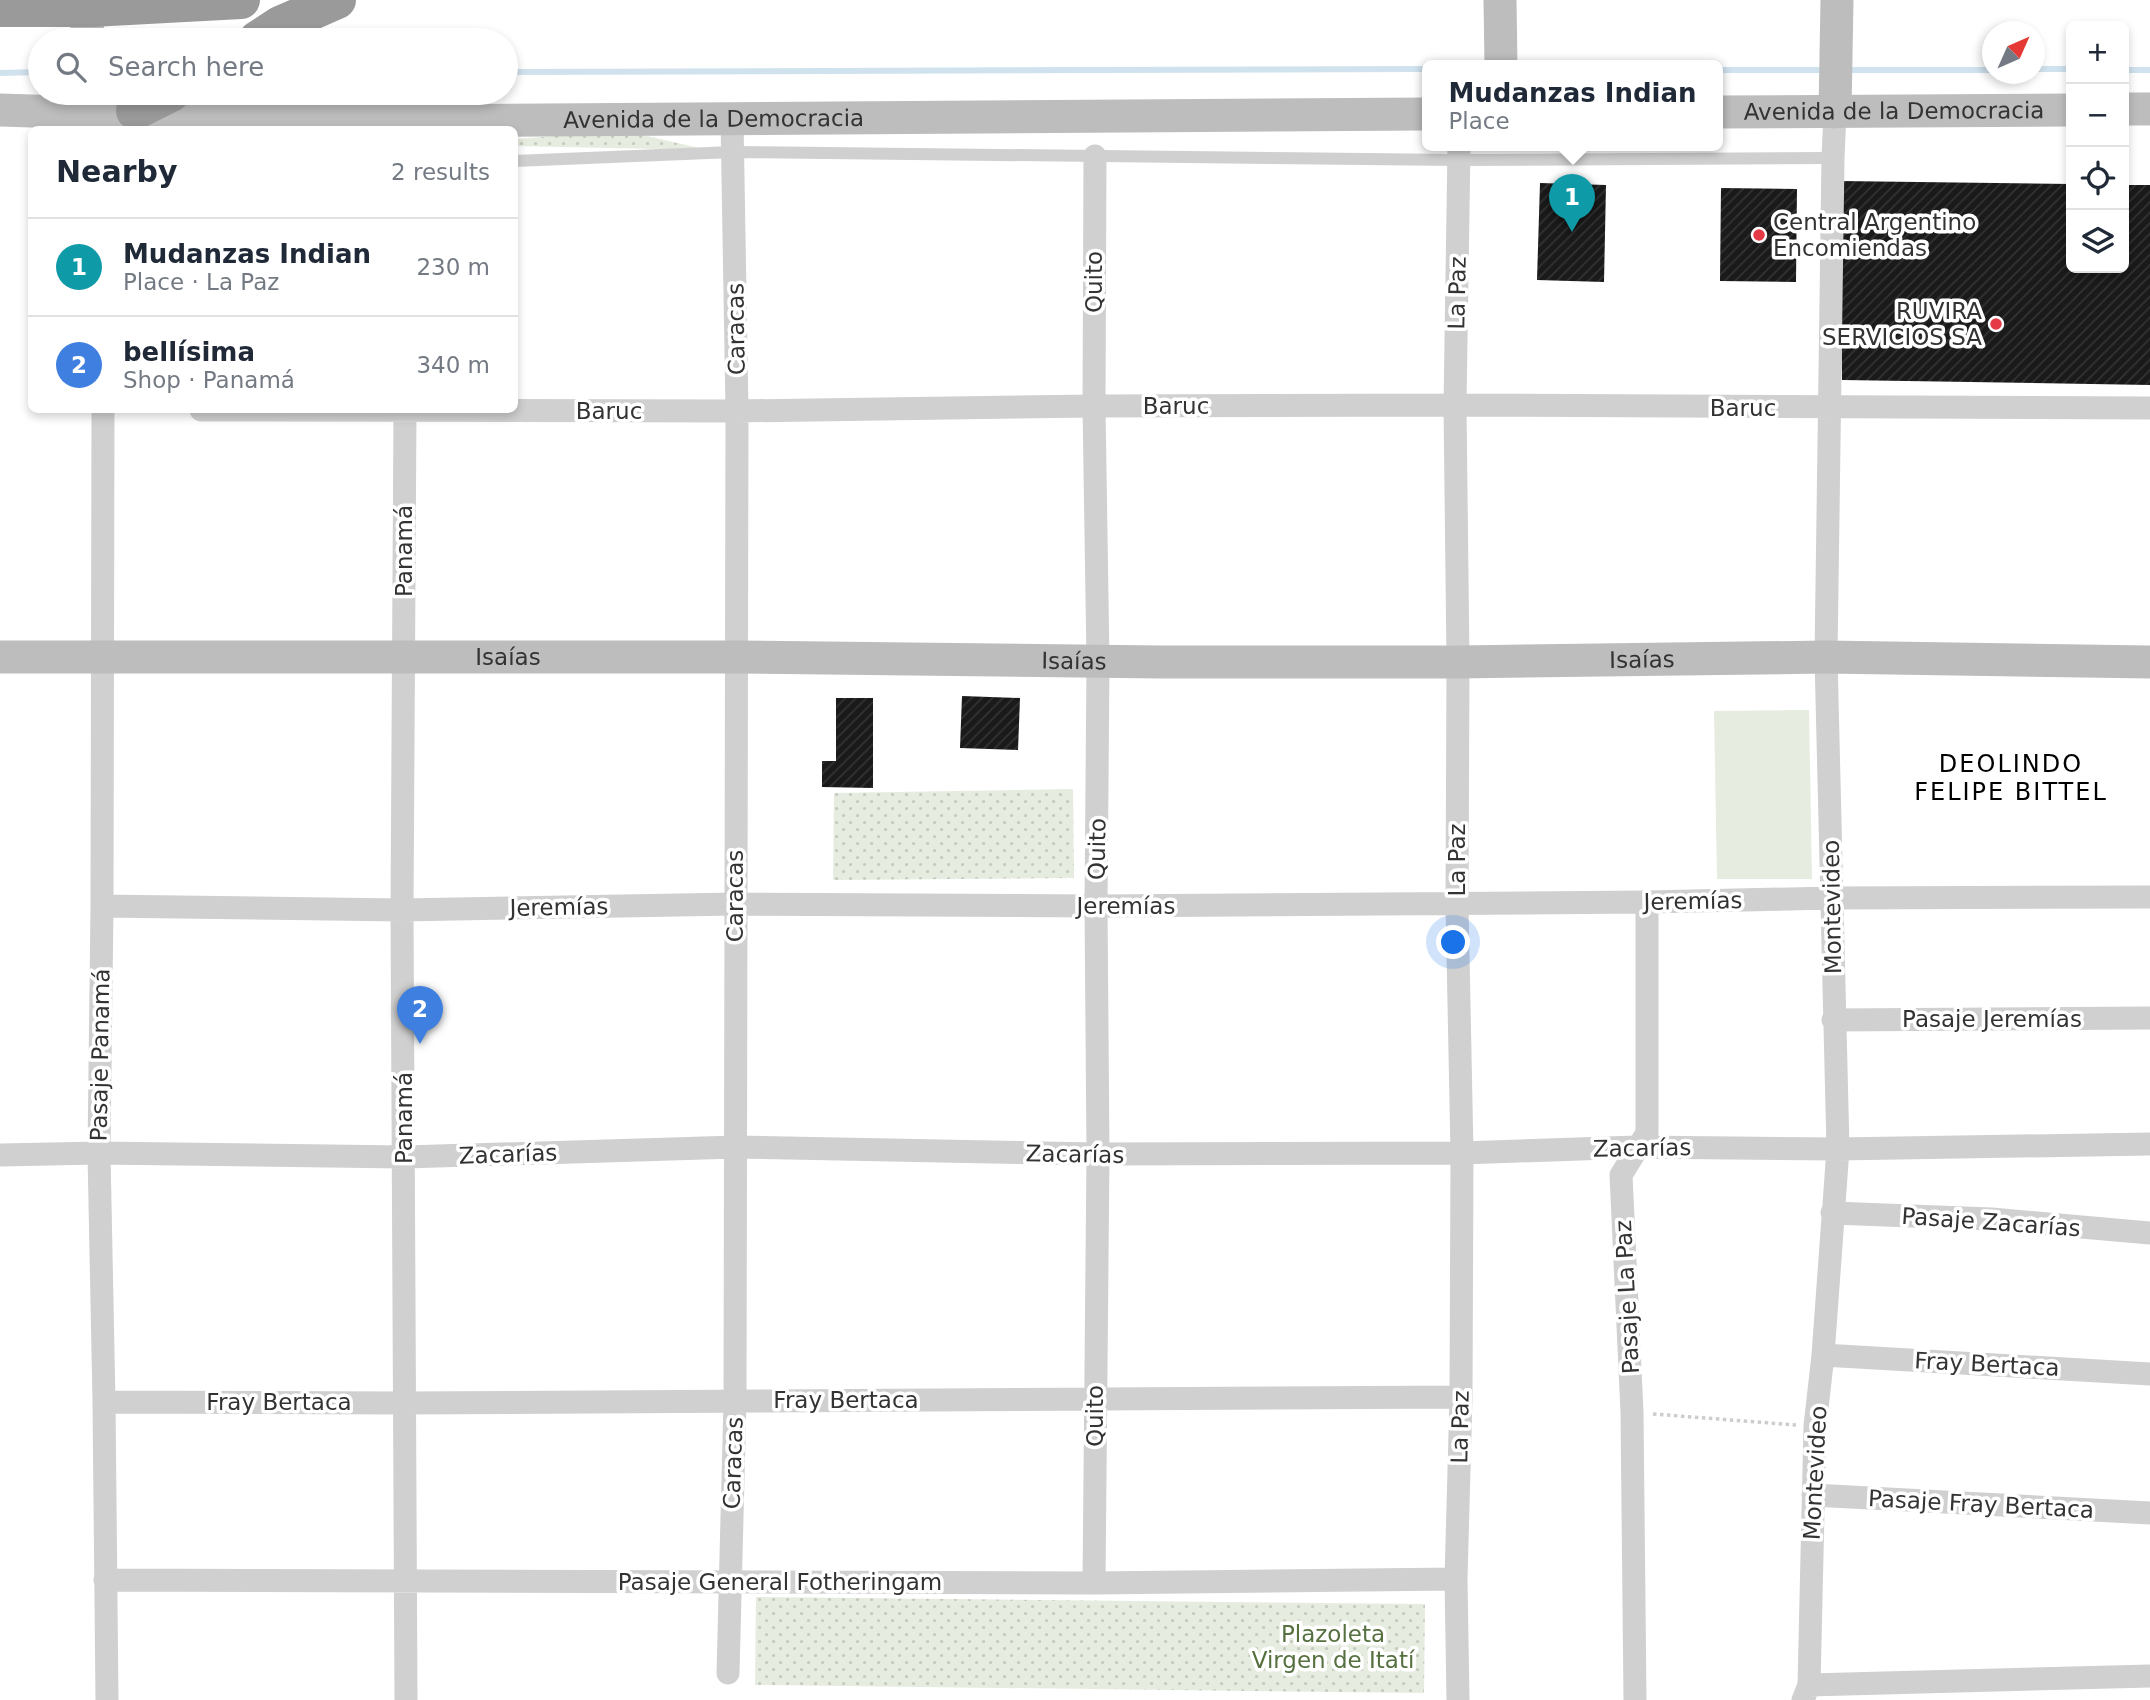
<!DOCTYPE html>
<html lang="en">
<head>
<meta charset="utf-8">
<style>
	:root { --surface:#fff; --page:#f2f2f3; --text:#1f2937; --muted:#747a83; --line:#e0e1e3; --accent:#b45309 }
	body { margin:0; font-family:"DejaVu Sans",sans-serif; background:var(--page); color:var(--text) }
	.controls { position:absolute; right:21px; top:21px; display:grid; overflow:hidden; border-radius:10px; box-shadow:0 4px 10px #0003 }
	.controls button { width:63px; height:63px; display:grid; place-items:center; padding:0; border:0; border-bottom:2px solid var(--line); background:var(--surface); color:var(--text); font:35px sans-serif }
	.compass { position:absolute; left:1982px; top:21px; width:63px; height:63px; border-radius:50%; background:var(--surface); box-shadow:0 4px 10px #0003; rotate:45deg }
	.you { position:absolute; left:1454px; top:943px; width:24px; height:24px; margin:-18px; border:5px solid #fff; border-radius:50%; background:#1a73e8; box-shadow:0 0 0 10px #1a73e833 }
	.badge { display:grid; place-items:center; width:46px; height:46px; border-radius:50%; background:var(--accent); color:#fff; font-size:23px; font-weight:700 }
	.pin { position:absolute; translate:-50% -58px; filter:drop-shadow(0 2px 4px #0008) }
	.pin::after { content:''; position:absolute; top:37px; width:24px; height:21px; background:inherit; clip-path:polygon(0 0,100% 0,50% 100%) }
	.popup { position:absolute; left:1422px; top:60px; width:301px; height:91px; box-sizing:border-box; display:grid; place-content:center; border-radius:10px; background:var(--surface); filter:drop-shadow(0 2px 5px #0005); font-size:23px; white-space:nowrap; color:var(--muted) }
	.popup b { font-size:26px; color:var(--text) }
	.popup::after { content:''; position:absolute; left:50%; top:100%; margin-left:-14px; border:14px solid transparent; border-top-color:var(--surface) }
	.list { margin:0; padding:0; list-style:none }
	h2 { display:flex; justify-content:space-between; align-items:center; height:91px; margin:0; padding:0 28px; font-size:30px }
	h2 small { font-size:23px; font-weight:400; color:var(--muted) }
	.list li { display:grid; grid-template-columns:46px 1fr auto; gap:21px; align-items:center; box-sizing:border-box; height:98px; padding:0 28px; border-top:2px solid var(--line) }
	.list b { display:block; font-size:26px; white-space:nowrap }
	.list p { margin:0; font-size:23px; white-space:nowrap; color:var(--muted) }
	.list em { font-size:23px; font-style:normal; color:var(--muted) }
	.icon { flex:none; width:38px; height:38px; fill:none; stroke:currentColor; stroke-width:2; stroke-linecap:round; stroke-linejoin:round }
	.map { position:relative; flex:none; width:2150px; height:1700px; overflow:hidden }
	.search { position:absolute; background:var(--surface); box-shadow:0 4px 10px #0003; left:28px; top:28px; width:490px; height:77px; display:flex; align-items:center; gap:18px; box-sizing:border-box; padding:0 24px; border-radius:38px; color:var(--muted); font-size:26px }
	.panel { position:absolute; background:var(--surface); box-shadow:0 4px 10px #0003; left:28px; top:126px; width:490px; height:287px; border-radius:10px }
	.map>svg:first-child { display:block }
	.green { fill:#e6ecdf }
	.park { fill:url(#park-dots) }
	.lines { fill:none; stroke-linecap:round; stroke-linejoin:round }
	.stream { stroke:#cfe2ee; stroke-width:6 }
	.building { fill:url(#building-hatch) }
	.path { stroke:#cdcdcd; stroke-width:3.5; stroke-dasharray:3.5 3.5; stroke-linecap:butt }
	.lane { stroke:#d0d0d0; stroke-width:12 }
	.street { stroke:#d0d0d0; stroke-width:23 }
	.secondary { stroke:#bdbdbd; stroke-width:33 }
	.highway { stroke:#9a9a9a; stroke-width:38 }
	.poi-dot { fill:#e63946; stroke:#fff; stroke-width:2.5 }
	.labels { text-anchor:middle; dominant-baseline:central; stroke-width:7; stroke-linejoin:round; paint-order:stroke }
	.street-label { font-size:23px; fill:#333; stroke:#fff }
	.poi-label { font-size:23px; fill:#333; stroke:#fff; text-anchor:start }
	.park-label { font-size:23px; fill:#56703f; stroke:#fff }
	.neighbourhood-label { font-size:24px; letter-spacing:2px; fill:#000; stroke:#fff }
</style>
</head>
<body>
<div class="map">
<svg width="2150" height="1700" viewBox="0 0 2150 1700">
	<defs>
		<pattern id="park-dots" width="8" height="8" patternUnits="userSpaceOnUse" patternTransform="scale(1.75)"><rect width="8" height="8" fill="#e6ecdf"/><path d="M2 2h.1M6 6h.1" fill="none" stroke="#c6cbc0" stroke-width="1.8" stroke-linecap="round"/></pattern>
		<pattern id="building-hatch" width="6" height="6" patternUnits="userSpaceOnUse" patternTransform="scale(1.75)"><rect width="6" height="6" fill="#1a1a1a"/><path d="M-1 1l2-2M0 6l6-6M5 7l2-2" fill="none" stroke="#333"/></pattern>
	</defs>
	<rect width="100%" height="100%" fill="#fff"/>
	<path class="green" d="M 1809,710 L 1812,879 L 1717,879 L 1714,711 Z"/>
	<path class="park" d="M 625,131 L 708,150 L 515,146 L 515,139 Z
		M 1073,789 L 1074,878 L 833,880 L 834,793 Z
		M 756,1597 L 1425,1604 L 1424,1693 L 755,1685 Z"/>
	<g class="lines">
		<path class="stream" d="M 2035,69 L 2071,69
			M 1717,70 L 1824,70
			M 1848,70 L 1993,70
			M 2124,70 L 2150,70
			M 506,72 L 1427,69
			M 0,73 L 38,72"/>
	</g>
	<path class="building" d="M 1840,181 L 2071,184 L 2071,268 L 2124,268 L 2124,185 L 2150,185 L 2150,385 L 1842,380 Z
		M 1540,183 L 1606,185 L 1604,282 L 1537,280 Z
		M 1721,188 L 1797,189 L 1796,282 L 1720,281 Z
		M 962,696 L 1020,698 L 1018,750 L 960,748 Z
		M 836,698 L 873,698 L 873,788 L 822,787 L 822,761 L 836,761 Z"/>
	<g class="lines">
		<path class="path" d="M 1653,1414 L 1796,1425"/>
		<path class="lane" d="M 514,161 L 733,152 L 1459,160 L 1833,158"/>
		<path class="street" d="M 103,410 L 102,906 L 99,1153 L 104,1402 L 107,1700
			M 201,410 L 737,411 L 1094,406 L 1455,405 L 2150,408
			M 405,410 L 402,910 L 406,1700
			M 102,906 L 402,910 L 735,904 L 1096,906 L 1647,902 L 1832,898 L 2150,897
			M 1833,1020 L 2150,1018
			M 0,1155 L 99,1153 L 405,1157 L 736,1147 L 1098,1154 L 1462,1153 L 1637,1147 L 1838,1149 L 2150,1144
			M 1832,1213 L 1991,1219 L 2150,1233
			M 1823,1355 L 2150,1374
			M 104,1402 L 403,1403 L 1461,1397
			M 1813,1495 L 2150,1513
			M 105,1580 L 1094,1583 L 1456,1579
			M 1094,1583 L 1098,1154 L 1096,906 L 1098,662 L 1094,406 L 1095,156
			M 728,1673 L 735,1401 L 737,411 L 732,119
			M 1809,1685 L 2150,1676
			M 1458,1700 L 1456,1579 L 1461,1397 L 1462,1153 L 1457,904 L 1458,662 L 1455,405 L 1459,146
			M 1635,1700 L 1632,1412 L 1621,1175 L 1647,1133 L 1647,902
			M 1803,1700 L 1809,1685 L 1815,1426 L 1823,1355 L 1838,1149 L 1826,657 L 1833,158 L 1835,112"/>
		<g class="secondary">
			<path d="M 1500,0 L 1501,66"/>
			<path d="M 85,40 L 92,0"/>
			<path d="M 2124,109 L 2150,109"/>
			<path id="s1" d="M 0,110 L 94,113 L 135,111 L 402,121 L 1427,114"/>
			<path id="s2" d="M 1717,112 L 2071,110"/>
			<path d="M 1835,112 L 1837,0"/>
			<path id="s3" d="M 0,657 L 737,657 L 1161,662 L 1458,662 L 1826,657 L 2150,662"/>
		</g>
		<path class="highway" d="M 0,8 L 91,8 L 241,0
			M 257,40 L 280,25 L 337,0
			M 135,111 L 171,93"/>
	</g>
	<g class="poi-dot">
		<circle cx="1759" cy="235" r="7"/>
		<circle cx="1996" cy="324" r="7"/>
	</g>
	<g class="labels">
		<g class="street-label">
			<text stroke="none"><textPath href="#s2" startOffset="177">Avenida de la Democracia</textPath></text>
			<text stroke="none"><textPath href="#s1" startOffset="714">Avenida de la Democracia</textPath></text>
			<text transform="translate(1094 282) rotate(-90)">Quito</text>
			<text transform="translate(1457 293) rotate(-89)">La Paz</text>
			<text transform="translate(736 329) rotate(-91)">Caracas</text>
			<text x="1176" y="406">Baruc</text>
			<text x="1743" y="408">Baruc</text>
			<text x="609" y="411">Baruc</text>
			<text transform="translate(404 551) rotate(-90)">Panamá</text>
			<text stroke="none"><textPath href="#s3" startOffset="508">Isaías</textPath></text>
			<text stroke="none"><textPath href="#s3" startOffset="1642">Isaías</textPath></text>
			<text stroke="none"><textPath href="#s3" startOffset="1074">Isaías</textPath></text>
			<text transform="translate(1097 849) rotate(-89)">Quito</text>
			<text transform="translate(1457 860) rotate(-90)">La Paz</text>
			<text transform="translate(735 896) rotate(-90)">Caracas</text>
			<text transform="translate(1693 901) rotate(-1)">Jeremías</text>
			<text x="1126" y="906">Jeremías</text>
			<text transform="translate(559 907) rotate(-1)">Jeremías</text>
			<text transform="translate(1832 907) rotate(-91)">Montevideo</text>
			<text x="1992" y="1019">Pasaje Jeremías</text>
			<text transform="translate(100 1055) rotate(-89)">Pasaje Panamá</text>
			<text transform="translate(404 1118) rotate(-90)">Panamá</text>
			<text transform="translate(1642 1148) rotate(-1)">Zacarías</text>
			<text transform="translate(508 1154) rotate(-2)">Zacarías</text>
			<text transform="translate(1075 1154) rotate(1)">Zacarías</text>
			<text transform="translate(1991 1222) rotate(4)">Pasaje Zacarías</text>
			<text transform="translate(1627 1297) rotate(-93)">Pasaje La Paz</text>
			<text transform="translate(1987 1364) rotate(3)">Fray Bertaca</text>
			<text x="846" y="1400">Fray Bertaca</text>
			<text x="279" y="1402">Fray Bertaca</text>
			<text transform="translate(1095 1416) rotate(-90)">Quito</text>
			<text transform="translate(1460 1427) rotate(-89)">La Paz</text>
			<text transform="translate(733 1463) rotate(-88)">Caracas</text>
			<text transform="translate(1815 1473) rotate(-87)">Montevideo</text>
			<text transform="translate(1981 1504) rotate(3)">Pasaje Fray Bertaca</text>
			<text x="780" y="1582">Pasaje General Fotheringam</text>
		</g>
		<g class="poi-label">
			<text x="1773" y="222">Central Argentino<tspan x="1773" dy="26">Encomiendas</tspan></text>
			<text x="1982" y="311" text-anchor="end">RUVIRA<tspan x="1982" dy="26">SERVICIOS SA</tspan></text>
		</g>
		<g class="park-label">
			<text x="1333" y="1634">Plazoleta<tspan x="1333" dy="26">Virgen de Itatí</tspan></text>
		</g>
		<g class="neighbourhood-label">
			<text x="2011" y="764">DEOLINDO<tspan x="2011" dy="28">FELIPE BITTEL</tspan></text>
		</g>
	</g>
</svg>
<div class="controls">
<button>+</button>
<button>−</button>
<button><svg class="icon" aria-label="locate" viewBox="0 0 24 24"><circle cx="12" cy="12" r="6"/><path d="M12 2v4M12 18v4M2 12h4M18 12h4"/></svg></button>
<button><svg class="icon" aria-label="layers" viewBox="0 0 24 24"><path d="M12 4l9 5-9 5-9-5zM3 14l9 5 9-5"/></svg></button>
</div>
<svg class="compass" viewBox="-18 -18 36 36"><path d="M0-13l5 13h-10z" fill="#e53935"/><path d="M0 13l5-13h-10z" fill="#747a83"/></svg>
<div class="you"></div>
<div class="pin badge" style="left:1572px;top:232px;background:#0f9aa8">1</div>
<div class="popup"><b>Mudanzas Indian</b>Place</div>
<div class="pin badge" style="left:420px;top:1044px;background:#3f7fe0">2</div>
<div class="search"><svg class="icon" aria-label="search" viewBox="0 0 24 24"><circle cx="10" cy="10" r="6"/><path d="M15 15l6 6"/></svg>Search here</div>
<section class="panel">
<h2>Nearby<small>2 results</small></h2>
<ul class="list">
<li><span class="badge" style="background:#0f9aa8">1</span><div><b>Mudanzas Indian</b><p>Place · La Paz</p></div><em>230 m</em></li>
<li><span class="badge" style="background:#3f7fe0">2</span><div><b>bellísima</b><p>Shop · Panamá</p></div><em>340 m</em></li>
</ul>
</section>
</div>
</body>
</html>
